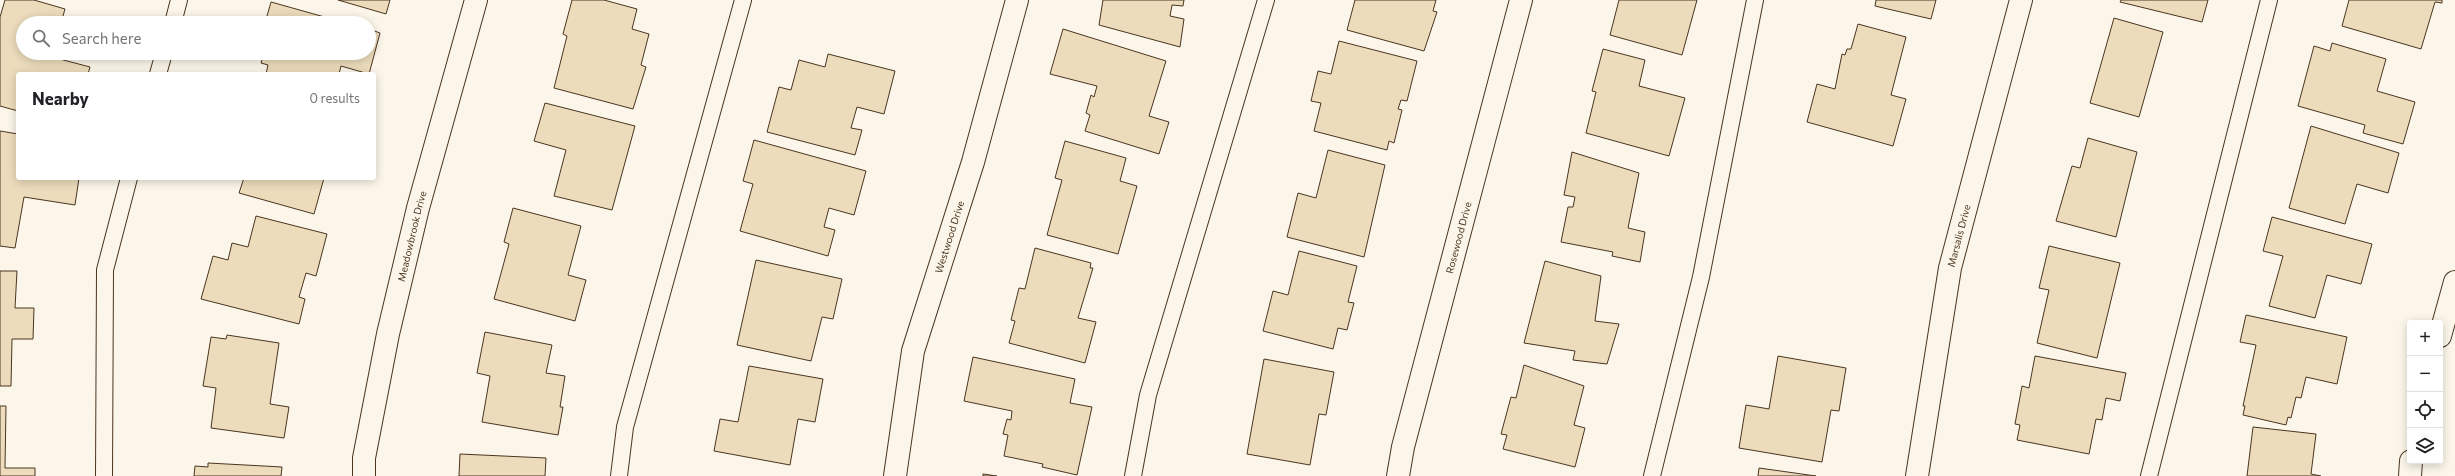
<!DOCTYPE html>
<html lang="en">
<head>
<meta charset="utf-8">
<style>
	:root { --surface:#fff; --page:#f6f6f6; --text:#202124; --muted:#757577; --line:#e0e0e0 }
	body { margin:0; font-family:Commissioner,sans-serif; background:var(--page); color:var(--text) }
	.controls { position:absolute; right:12px; bottom:12px; display:grid; overflow:hidden; border-radius:4px; box-shadow:0 2px 10px #0003 }
	.controls button { width:36px; height:36px; display:grid; place-items:center; padding:0; border:0; border-bottom:1px solid var(--line); background:var(--surface); color:var(--text); font:20px sans-serif }
	.list { margin:0; padding:0; list-style:none }
	h2 { display:flex; justify-content:space-between; align-items:center; height:52px; margin:0; padding:0 16px; font-size:17px }
	h2 small { font-size:13px; font-weight:400; color:var(--muted) }
	.icon { flex:none; width:22px; height:22px; fill:none; stroke:currentColor; stroke-width:2; stroke-linecap:round; stroke-linejoin:round }
	.map { position:relative; flex:none; width:2455px; height:476px; overflow:hidden }
	.search { position:absolute; background:var(--surface); box-shadow:0 2px 10px #0003; left:16px; top:16px; width:360px; height:44px; display:flex; align-items:center; gap:10px; box-sizing:border-box; padding:0 14px; border-radius:22px; color:var(--muted); font-size:15px }
	.panel { position:absolute; background:var(--surface); box-shadow:0 2px 10px #0003; left:16px; top:72px; width:360px; height:108px; border-radius:4px }
	.map>svg:first-child { display:block }
	.building { fill:#ecdcbc; stroke:#4a3520 }
	.lines { fill:none; stroke-linecap:round; stroke-linejoin:round }
	.lane-casing { stroke:#4a3520; stroke-width:18 }
	.street-casing { stroke:#4a3520; stroke-width:24 }
	.lane { stroke:#fbf6e9; stroke-width:16 }
	.street { stroke:#fbf6e9; stroke-width:22 }
	.labels { text-anchor:middle; dominant-baseline:central; stroke-width:3; stroke-linejoin:round; paint-order:stroke }
	.street-label { font-size:10px; fill:#4a3520; stroke:#fbf6e9 }
</style>
</head>
<body>
<div class="map">
<svg width="2455" height="476" viewBox="0 0 2455 476">
	<rect width="100%" height="100%" fill="#fbf6e9"/>
	<path class="building" d="M 5,0 L 34,0 L 65,9 L 61,23 L 23,23 L 23,53 L 53,53 L 52,57 L 90,67 L 88,74 L 18,74 L 18,111 L 0,106 L 0,17 Z
		M 338,0 L 390,0 L 386,14 Z
		M 572,0 L 604,0 L 637,9 L 632,29 L 649,34 L 641,65 L 646,67 L 633,109 L 554,88 L 567,36 L 563,34 Z
		M 1103,0 L 1184,0 L 1183,6 L 1172,5 L 1170,16 L 1184,19 L 1180,47 L 1099,25 Z
		M 1355,0 L 1436,0 L 1433,11 L 1437,12 L 1424,51 L 1347,30 Z
		M 1619,0 L 1697,0 L 1682,55 L 1610,35 Z
		M 1876,0 L 1936,0 L 1931,19 L 1875,6 Z
		M 2121,0 L 2208,0 L 2202,22 L 2120,2 Z
		M 2349,0 L 2442,0 L 2442,3 L 2435,2 L 2421,49 L 2342,26 Z
		M 271,2 L 346,23 L 265,23 Z
		M 2114,18 L 2163,32 L 2139,117 L 2090,103 Z
		M 1858,24 L 1906,37 L 1891,95 L 1906,99 L 1893,146 L 1807,122 L 1817,84 L 1835,89 L 1842,54 L 1845,55 L 1847,49 L 1851,49 Z
		M 369,29 L 380,33 L 369,74 L 341,66 L 339,74 L 266,74 L 268,65 L 261,63 L 264,53 L 369,53 Z
		M 1063,29 L 1166,61 L 1149,116 L 1169,122 L 1159,154 L 1085,131 L 1090,115 L 1086,113 L 1091,95 L 1094,97 L 1097,86 L 1050,74 Z
		M 1339,41 L 1417,61 L 1407,101 L 1401,100 L 1398,109 L 1402,110 L 1394,143 L 1389,141 L 1387,150 L 1314,131 L 1321,103 L 1311,101 L 1318,71 L 1331,74 Z
		M 2332,43 L 2386,59 L 2377,91 L 2415,102 L 2403,144 L 2363,133 L 2365,125 L 2298,106 L 2314,46 L 2330,51 Z
		M 1603,49 L 1645,60 L 1639,86 L 1685,98 L 1669,156 L 1586,133 L 1596,92 L 1592,91 Z
		M 828,54 L 895,71 L 884,114 L 857,107 L 851,128 L 862,130 L 855,155 L 767,132 L 779,87 L 791,90 L 799,60 L 825,67 Z
		M 545,103 L 635,126 L 612,210 L 554,196 L 566,150 L 534,141 Z
		M 2311,126 L 2399,153 L 2388,193 L 2357,184 L 2345,224 L 2289,208 Z
		M 0,131 L 18,134 L 18,178 L 79,178 L 75,205 L 24,197 L 15,248 L 0,246 Z
		M 2088,138 L 2137,152 L 2116,237 L 2056,221 L 2072,166 L 2080,168 Z
		M 754,140 L 866,171 L 854,215 L 829,208 L 824,227 L 835,230 L 828,256 L 740,231 L 753,184 L 743,181 Z
		M 1065,141 L 1126,158 L 1120,181 L 1137,186 L 1118,254 L 1047,235 L 1062,180 L 1055,178 Z
		M 1328,150 L 1385,165 L 1364,257 L 1287,237 L 1298,193 L 1316,198 Z
		M 1572,152 L 1639,173 L 1628,228 L 1645,232 L 1640,262 L 1612,256 L 1613,252 L 1561,242 L 1568,207 L 1573,207 L 1575,197 L 1564,195 Z
		M 244,178 L 324,178 L 314,214 L 239,193 Z
		M 513,208 L 581,226 L 568,275 L 586,280 L 575,321 L 494,299 L 509,244 L 504,242 Z
		M 256,216 L 327,234 L 316,276 L 306,273 L 299,297 L 305,299 L 299,324 L 201,299 L 213,256 L 228,260 L 232,243 L 248,247 Z
		M 2272,217 L 2372,244 L 2361,284 L 2327,275 L 2315,318 L 2269,306 L 2283,256 L 2263,251 Z
		M 2049,246 L 2120,263 L 2097,358 L 2037,343 L 2049,290 L 2039,288 Z
		M 1035,248 L 1091,263 L 1090,268 L 1093,268 L 1078,318 L 1096,322 L 1085,363 L 1009,343 L 1015,321 L 1011,320 L 1019,288 L 1025,289 Z
		M 1299,251 L 1357,266 L 1348,302 L 1354,303 L 1347,330 L 1338,328 L 1333,349 L 1263,331 L 1273,291 L 1288,295 Z
		M 756,260 L 842,279 L 833,319 L 822,317 L 811,361 L 737,345 Z
		M 1545,261 L 1601,276 L 1595,321 L 1619,324 L 1607,364 L 1573,360 L 1575,351 L 1524,343 Z
		M 0,271 L 17,271 L 15,308 L 34,308 L 33,339 L 12,339 L 11,386 L 0,386 Z
		M 2246,315 L 2347,337 L 2337,384 L 2306,377 L 2301,398 L 2296,397 L 2291,418 L 2288,417 L 2286,425 L 2243,415 L 2245,406 L 2243,406 L 2256,345 L 2240,342 Z
		M 485,332 L 552,345 L 546,373 L 565,376 L 560,407 L 563,407 L 558,435 L 482,422 L 490,376 L 477,373 Z
		M 227,335 L 279,343 L 270,404 L 289,407 L 284,438 L 211,428 L 216,388 L 203,386 L 211,337 L 226,339 Z
		M 1778,356 L 1846,368 L 1839,411 L 1831,410 L 1822,462 L 1739,448 L 1746,405 L 1769,409 Z
		M 2035,356 L 2126,373 L 2120,401 L 2106,398 L 2102,420 L 2096,419 L 2089,454 L 2017,440 L 2020,425 L 2015,424 L 2022,386 L 2029,388 Z
		M 973,357 L 1075,379 L 1070,403 L 1092,407 L 1077,475 L 1042,467 L 1043,464 L 1004,456 L 1008,435 L 1003,434 L 1007,419 L 1011,420 L 1012,411 L 964,401 Z
		M 1264,359 L 1334,372 L 1326,415 L 1319,414 L 1310,465 L 1247,454 Z
		M 1524,365 L 1584,386 L 1574,425 L 1585,428 L 1575,467 L 1503,449 L 1507,435 L 1501,434 L 1511,397 L 1516,398 Z
		M 749,366 L 823,379 L 815,422 L 798,419 L 790,465 L 714,451 L 720,419 L 738,422 Z
		M 0,406 L 6,406 L 5,468 L 35,468 L 35,476 L 0,476 Z
		M 2253,427 L 2316,434 L 2311,474 L 2321,476 L 2247,476 Z
		M 460,454 L 546,458 L 545,476 L 459,476 Z
		M 208,463 L 282,467 L 281,476 L 194,476 L 195,466 L 208,467 Z
		M 1759,468 L 1816,476 L 1758,476 Z
		M 983,474 L 997,476 L 983,476 Z"/>
	<g class="lines">
		<g class="lane-casing">
			<path id="lane" d="M 173,23 L 179,0
				M 158,74 L 164,53
				M 104,476 L 105,270 L 129,178
				M 619,476 L 625,427 L 743,0
				M 1133,476 L 1148,395 L 1266,0
				M 1652,476 L 1701,277 L 1755,0
				M 2149,476 L 2269,0"/>
		</g>
		<g class="street-casing">
			<g id="street">
				<path d="M 2440,336 L 2455,282"/>
				<path id="s1" d="M 364,476 L 364,458 L 388,334 L 418,208 L 476,0"/>
				<path id="s2" d="M 895,476 L 913,351 L 973,162 L 1017,0"/>
				<path id="s3" d="M 1398,476 L 1403,447 L 1521,0"/>
				<path id="s4" d="M 1917,476 L 1950,268 L 2021,0"/>
				<path d="M 2410,476 L 2411,461"/>
			</g>
		</g>
		<use href="#lane" class="lane"/>
		<use href="#street" class="street"/>
	</g>
	<g class="labels">
		<g class="street-label">
			<text stroke="none"><textPath href="#s1" startOffset="245">Meadowbrook Drive</textPath></text>
			<text stroke="none"><textPath href="#s4" startOffset="244">Marsalis Drive</textPath></text>
			<text stroke="none"><textPath href="#s2" startOffset="246">Westwood Drive</textPath></text>
			<text stroke="none"><textPath href="#s3" startOffset="246">Rosewood Drive</textPath></text>
		</g>
	</g>
</svg>
<div class="controls">
<button>+</button>
<button>−</button>
<button><svg class="icon" aria-label="locate" viewBox="0 0 24 24"><circle cx="12" cy="12" r="6"/><path d="M12 2v4M12 18v4M2 12h4M18 12h4"/></svg></button>
<button><svg class="icon" aria-label="layers" viewBox="0 0 24 24"><path d="M12 4l9 5-9 5-9-5zM3 14l9 5 9-5"/></svg></button>
</div>
<div class="search"><svg class="icon" aria-label="search" viewBox="0 0 24 24"><circle cx="10" cy="10" r="6"/><path d="M15 15l6 6"/></svg>Search here</div>
<section class="panel">
<h2>Nearby<small>0 results</small></h2>
<ul class="list">
</ul>
</section>
</div>
</body>
</html>
